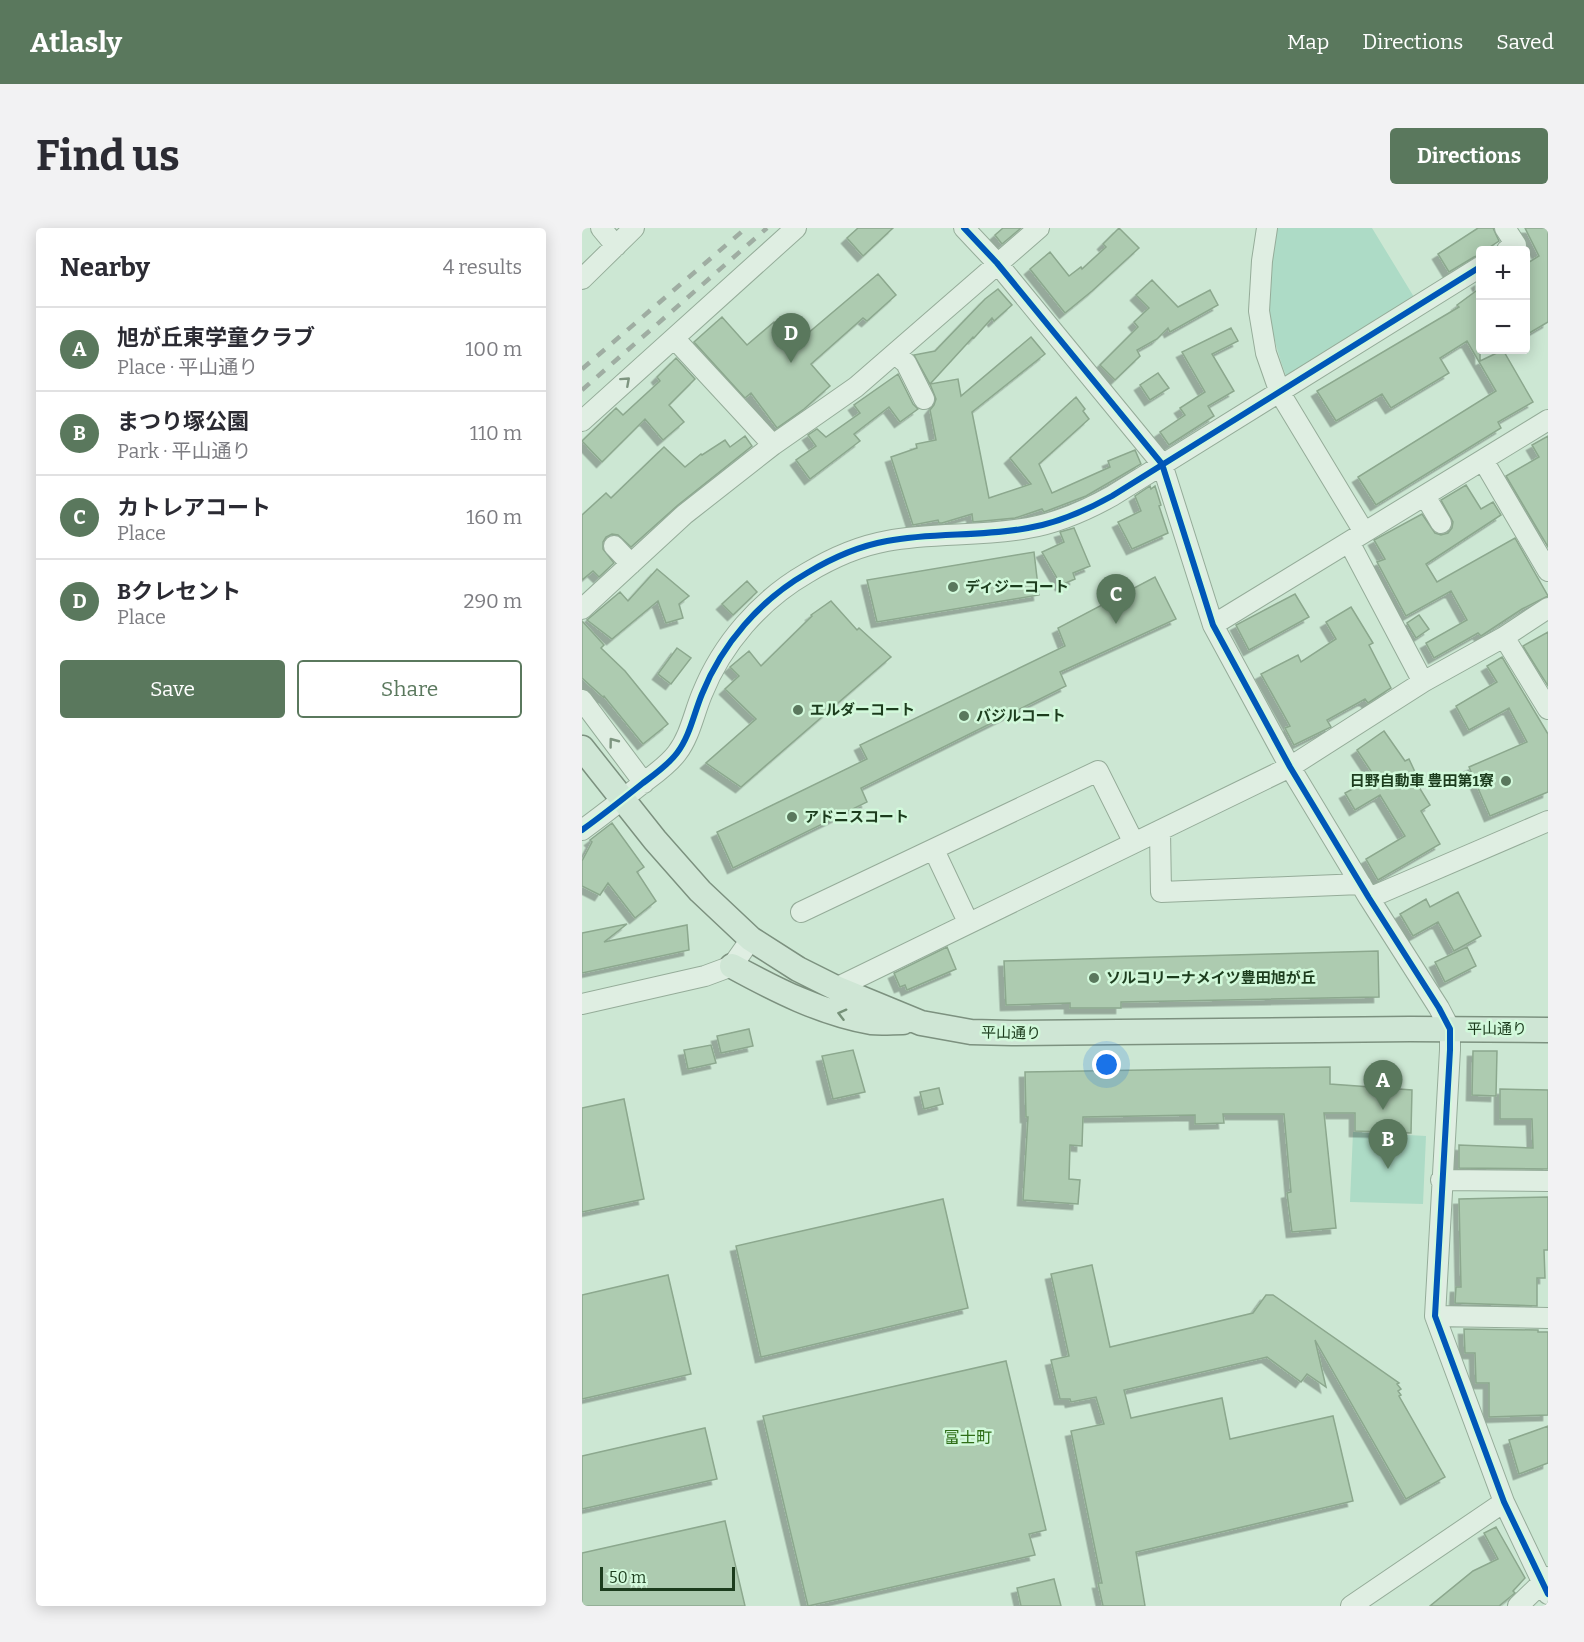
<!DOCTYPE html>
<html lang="en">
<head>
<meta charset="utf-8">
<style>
	:root { --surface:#fff; --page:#f2f2f3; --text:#2b2b33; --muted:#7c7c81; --line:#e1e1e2; --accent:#5a785d }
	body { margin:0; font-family:Bitter,"Noto Sans JP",serif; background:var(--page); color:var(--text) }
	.controls { position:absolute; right:18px; top:18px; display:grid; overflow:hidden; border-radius:6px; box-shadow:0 3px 15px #0003 }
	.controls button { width:54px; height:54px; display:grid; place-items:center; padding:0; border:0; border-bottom:2px solid var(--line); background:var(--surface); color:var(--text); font:30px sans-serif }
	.scale { position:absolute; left:18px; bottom:15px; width:135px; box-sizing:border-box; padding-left:6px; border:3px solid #1c3c1d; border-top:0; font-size:16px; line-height:21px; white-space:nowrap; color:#1c3c1d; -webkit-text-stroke:4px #d2f9db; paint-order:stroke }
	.you { position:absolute; left:525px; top:837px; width:21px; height:21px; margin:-15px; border:4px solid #fff; border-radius:50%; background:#1a73e8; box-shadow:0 0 0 9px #1a73e833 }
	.badge { display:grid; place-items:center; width:39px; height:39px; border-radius:50%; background:var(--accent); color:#fff; font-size:20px; font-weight:700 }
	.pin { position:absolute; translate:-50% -50px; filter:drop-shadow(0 2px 3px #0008) }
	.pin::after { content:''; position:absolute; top:32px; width:21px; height:18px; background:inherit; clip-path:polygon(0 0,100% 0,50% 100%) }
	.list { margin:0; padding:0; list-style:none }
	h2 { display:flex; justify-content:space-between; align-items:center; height:78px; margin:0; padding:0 24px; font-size:26px }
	h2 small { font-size:20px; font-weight:400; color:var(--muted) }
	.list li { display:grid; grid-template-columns:39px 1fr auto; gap:18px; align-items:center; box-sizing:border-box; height:84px; padding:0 24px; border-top:2px solid var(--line) }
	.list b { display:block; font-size:22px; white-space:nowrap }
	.list p { margin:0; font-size:20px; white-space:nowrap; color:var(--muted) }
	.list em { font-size:20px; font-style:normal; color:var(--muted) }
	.actions { display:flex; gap:12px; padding:18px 24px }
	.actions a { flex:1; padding:14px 0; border:2px solid var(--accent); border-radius:6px; text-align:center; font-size:21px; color:var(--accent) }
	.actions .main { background:var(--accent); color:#fff }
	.map { position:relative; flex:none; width:966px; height:1378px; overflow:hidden; border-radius:6px }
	header { display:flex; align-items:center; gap:36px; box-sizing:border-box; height:84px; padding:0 30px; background:var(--accent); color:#fff }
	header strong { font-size:28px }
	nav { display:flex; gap:33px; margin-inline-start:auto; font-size:21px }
	.intro { display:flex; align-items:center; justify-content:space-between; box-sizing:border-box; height:144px; padding:0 36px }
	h1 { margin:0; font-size:42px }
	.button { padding:15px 27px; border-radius:6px; background:var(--accent); color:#fff; font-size:21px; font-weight:700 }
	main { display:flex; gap:36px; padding:0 36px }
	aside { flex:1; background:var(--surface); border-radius:6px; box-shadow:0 3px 15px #0003 }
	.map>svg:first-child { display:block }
	.green { fill:#addbc6 }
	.building { fill:#adcbb0; stroke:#8ca88e; stroke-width:1.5; filter:url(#shadow) }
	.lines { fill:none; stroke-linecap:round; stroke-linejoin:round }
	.minor-casing { stroke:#95ac99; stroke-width:22 }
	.major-casing { stroke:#7c917f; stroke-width:27 }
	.minor { stroke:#dfeee2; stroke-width:20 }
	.major { stroke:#cfe6d5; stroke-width:24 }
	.rail { stroke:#9fada2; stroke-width:4.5; stroke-dasharray:10 10; stroke-linecap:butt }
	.cycleway-casing { stroke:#d2f9db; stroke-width:10 }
	.cycleway { stroke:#0057b8; stroke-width:6 }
	.oneway { stroke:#7e9580 }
	.oneway2 { stroke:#769179 }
	.poi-dot { fill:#5a785d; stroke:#d2f9db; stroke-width:2 }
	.labels { text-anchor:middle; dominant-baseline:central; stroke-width:5; stroke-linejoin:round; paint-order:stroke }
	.poi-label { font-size:15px; font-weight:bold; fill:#1c3c1d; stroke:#d2f9db; text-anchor:start }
	.street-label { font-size:15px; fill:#1c3c1d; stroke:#d2f9db }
	.neighbourhood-label { font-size:16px; fill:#2e6d17; stroke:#d2f9db }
</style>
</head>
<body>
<header>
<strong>Atlasly</strong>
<nav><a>Map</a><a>Directions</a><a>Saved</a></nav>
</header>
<div class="intro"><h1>Find us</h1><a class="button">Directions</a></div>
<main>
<aside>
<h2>Nearby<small>4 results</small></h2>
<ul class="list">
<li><span class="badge">A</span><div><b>旭が丘東学童クラブ</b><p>Place · 平山通り</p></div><em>100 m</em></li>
<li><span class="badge">B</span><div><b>まつり塚公園</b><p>Park · 平山通り</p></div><em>110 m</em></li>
<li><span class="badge">C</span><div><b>カトレアコート</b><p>Place</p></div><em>160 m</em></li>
<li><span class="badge">D</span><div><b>Bクレセント</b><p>Place</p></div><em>290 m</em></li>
</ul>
<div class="actions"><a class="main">Save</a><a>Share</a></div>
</aside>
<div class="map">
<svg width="966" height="1378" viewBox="0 0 966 1378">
	<defs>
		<filter id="shadow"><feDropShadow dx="-5.5" dy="5.5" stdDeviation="0" flood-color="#0004"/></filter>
	</defs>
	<rect width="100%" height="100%" fill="#cce7d3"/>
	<path class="green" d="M 695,0 L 790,0 L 832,69 L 704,148 C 690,111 682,72 686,32 C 688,21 692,10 695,0 Z
		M 771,904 L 844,908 L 841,976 L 768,974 Z"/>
	<path class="building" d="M 276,0 L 311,0 L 281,28 L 265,10 Z
		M 421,0 L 439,0 L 420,16 L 413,7 Z
		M 537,0 L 557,20 L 510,63 L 483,85 L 448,41 L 468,24 L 487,48 L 499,39 L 500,41 L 524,19 L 521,16 Z
		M 896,0 L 911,0 L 917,13 L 908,19 L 909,21 L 898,22 L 898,27 L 892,29 L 867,44 L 856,26 Z
		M 943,0 L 966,0 L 966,94 L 944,107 L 944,36 L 957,28 Z
		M 296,46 L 314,67 L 285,93 L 281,90 L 229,136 L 248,158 L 222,181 L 195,200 L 169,165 L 163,170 L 112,114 L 140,89 L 165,117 L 192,94 L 212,117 Z
		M 570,52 L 596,79 L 628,62 L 636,77 L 588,104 L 586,100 L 575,111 L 555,122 L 558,128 L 533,152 L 518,137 L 556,99 L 552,94 L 567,80 L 554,67 Z
		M 898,53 L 898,133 L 921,122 L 951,174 L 916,194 L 919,200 L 794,277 L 776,249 L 914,163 L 885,113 L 858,130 L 867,145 L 809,180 L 800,166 L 754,193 L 735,163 L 877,79 L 875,77 L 898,60 L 895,55 Z
		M 416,61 L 430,77 L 412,93 L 410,90 L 392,110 L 391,109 L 348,156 L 332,127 L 353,123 L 403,71 Z
		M 649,100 L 656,113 L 630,126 L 652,163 L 626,178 L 632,188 L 587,217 L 578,204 L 603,187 L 598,180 L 623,164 L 600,124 Z
		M 449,109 L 463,126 L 390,184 L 407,270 L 449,256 L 428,230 L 494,169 L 503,181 L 501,183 L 507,191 L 457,236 L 470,265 L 528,239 L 526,233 L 553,222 L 559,236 L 504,268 L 462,284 L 460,281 L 433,290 L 391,294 L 390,286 L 360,295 L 357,295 L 356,292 L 331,297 L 309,229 L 335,220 L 334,216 L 354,212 L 348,182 L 352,177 L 354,171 L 348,156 L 376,151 L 379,168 Z
		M 94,130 L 113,151 L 87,177 L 102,194 L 81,212 L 63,191 L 20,234 L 0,213 L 34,180 L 41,187 L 78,153 L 75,149 Z
		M 576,145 L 587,160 L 568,172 L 558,157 Z
		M 316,146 L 331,176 L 336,181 L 318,194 L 307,179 L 272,206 L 278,213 L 228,251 L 214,232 L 234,218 L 226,207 L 235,201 L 244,209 L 278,185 L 272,177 Z
		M 163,208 L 170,218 L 96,277 L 49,319 L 36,307 L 30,306 L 24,309 L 21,314 L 21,321 L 32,335 L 17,349 L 11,343 L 0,352 L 0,287 L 24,265 L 29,270 L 82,219 L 103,239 L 119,226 L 120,227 L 143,212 L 148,219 Z
		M 966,208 L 966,319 L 924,248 L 957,229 L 950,217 Z
		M 884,257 L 899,281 L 911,274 L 919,287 L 844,336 L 855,354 L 933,310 L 966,368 L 940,381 L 899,408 L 896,405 L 852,430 L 844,415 L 885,392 L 869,363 L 824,388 L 795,334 L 803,331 L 792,312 L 840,286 L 853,305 L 859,307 L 866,305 L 870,300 L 871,294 L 859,272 Z
		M 568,258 L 569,261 L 573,258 L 579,277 L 577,278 L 586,305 L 550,321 L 536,294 L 559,283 L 553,268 Z
		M 492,300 L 508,338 L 491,345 L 493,351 L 479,357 L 460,324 L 482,314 L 478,304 Z
		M 452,324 L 457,367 L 295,394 L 285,352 Z
		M 75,341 L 107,368 L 97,376 L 101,390 L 84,395 L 76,373 L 30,411 L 5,392 L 38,364 L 46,373 Z
		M 573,349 L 594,391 L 478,444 L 484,458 L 279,560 L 285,574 L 151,640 L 135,604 L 285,531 L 278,517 L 483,418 L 476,400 Z
		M 165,353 L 175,364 L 151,387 L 140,376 Z
		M 713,366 L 727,389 L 667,422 L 654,397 Z
		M 249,373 L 275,402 L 277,400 L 309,429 L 159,559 L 124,535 L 174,491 L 143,461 L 157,448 L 148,439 L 167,423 L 179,438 L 230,388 L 229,387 Z
		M 769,379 L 791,415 L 787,417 L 809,460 L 786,475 L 783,471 L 745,492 L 749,499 L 712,517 L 703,500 L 708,498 L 679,446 L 716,427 L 719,434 L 754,411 L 744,394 Z
		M 837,387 L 847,401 L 834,410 L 825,395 Z
		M 0,393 L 22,417 L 19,420 L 43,443 L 86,496 L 61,516 L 22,468 L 21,469 L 0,450 Z
		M 966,404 L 966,458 L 941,418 Z
		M 95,420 L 109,430 L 89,456 L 76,446 Z
		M 920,429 L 966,506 L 966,564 L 908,588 L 887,539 L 945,514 L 927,480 L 887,502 L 874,478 L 915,454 L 905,438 Z
		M 802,503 L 823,533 L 827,531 L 833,544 L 829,546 L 848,577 L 839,583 L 858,616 L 796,652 L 784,631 L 823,608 L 798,567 L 773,582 L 763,565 L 793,549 L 775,522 Z
		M 30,595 L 62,639 L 55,644 L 74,673 L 53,690 L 26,655 L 18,667 L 0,658 L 0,633 L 10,614 L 8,612 Z
		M 876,664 L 899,708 L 872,723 L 856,694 L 831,708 L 818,686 L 844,671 L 848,679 Z
		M 45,696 L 22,714 L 105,697 L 107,722 L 0,745 L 0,705 Z
		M 365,719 L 374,741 L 325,762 L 323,757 L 318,759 L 312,745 Z
		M 885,719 L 894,738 L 863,754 L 853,734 Z
		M 796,723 L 797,769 L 539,774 L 539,780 L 488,780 L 488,775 L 424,777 L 422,733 Z
		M 167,801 L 171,818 L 139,825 L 135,808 Z
		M 129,817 L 134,835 L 106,841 L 102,822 Z
		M 271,822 L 283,864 L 251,871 L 240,828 Z
		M 891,823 L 915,823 L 914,868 L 890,867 Z
		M 748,839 L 748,856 L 830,862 L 829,905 L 773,903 L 773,885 L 742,885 L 754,1000 L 710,1004 L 705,965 L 709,964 L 702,886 L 641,886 L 642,895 L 613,896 L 613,887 L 501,889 L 500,918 L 488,917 L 487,951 L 498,952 L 496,976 L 441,972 L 446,889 L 444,889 L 443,844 Z
		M 357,860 L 361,876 L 342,881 L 338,864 Z
		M 918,861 L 966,862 L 966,941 L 877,940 L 877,917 L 951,920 L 950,891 L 918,891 Z
		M 42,871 L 62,971 L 0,984 L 0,880 Z
		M 966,969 L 966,1022 L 962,1022 L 963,1050 L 955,1050 L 955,1078 L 873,1075 L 874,1059 L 879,1059 L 877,971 Z
		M 361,971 L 386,1080 L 179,1129 L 154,1018 Z
		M 510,1037 L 528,1119 L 671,1085 L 684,1067 L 691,1067 L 817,1155 L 815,1156 L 819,1161 L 816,1163 L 819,1167 L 817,1168 L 863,1249 L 824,1271 L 733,1112 L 744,1159 L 725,1146 L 719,1154 L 685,1129 L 542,1162 L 549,1190 L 640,1170 L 648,1211 L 751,1188 L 771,1273 L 554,1324 L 563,1378 L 521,1378 L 516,1355 L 520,1355 L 489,1203 L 522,1196 L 514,1169 L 489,1174 L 488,1171 L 478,1171 L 469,1132 L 487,1128 L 469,1046 Z
		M 86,1047 L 109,1146 L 0,1171 L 0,1067 Z
		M 882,1101 L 956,1102 L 956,1104 L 966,1104 L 966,1187 L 907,1189 L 907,1155 L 894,1155 L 893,1125 L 883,1125 Z
		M 424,1133 L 464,1302 L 447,1306 L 453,1327 L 226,1378 L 181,1188 Z
		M 966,1198 L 966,1235 L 937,1246 L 927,1212 Z
		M 123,1200 L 135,1251 L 0,1281 L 0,1228 Z
		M 143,1293 L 163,1378 L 0,1378 L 0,1325 Z
		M 914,1299 L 943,1350 L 931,1363 L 933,1365 L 917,1378 L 848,1378 L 891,1343 L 916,1331 L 902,1305 Z
		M 472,1351 L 479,1378 L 439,1378 L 435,1360 Z"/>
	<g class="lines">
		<g class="minor-casing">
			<path id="minor" d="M 19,0 L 34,18
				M 382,0 L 415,35 L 580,236 L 631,397 L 708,539 L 787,670 L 857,780 L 868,801 L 868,822 L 853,1088 L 922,1274 L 966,1366
				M 685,0 L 680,33 L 677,83 L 684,125 L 698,165 L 782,304
				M 923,0 L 934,17 L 925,22
				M 0,51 L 52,0
				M 92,110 L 191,217
				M 313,126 L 324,135 L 342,171
				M 0,193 L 214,0
				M 901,232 L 966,343
				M 843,268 L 859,295
				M 767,314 L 841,454
				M 32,318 L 49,336
				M 0,381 L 103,286 L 191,217 L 274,159 L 457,0
				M 631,397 L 966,192
				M 922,409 L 966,481
				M 0,472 L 62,555
				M 0,602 C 21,587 41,571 61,555 C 73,546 86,537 95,525 C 108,508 112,485 120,466 C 140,416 178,372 225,345 C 250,330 277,318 305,313 C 351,304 399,309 446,300 C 476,295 503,283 530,268 L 898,39
				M 578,603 L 579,664 L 779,656
				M 352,622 L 386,694
				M 787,670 L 966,593
				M 219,684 L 516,543 L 552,615
				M 254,760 L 708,539 L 841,454 L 922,409 L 966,380
				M 0,776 L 123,748 L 150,738 L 169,711
				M 859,952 L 966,953
				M 853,1088 L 966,1090
				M 769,1378 L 922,1274
				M 936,1378 L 966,1349"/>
		</g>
		<g class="major-casing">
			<path id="major" d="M 0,520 L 73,612 L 118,663 L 169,711 L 216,741 L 254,760 L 339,795 L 389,804 L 430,805 L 828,801 L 966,802
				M 150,738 C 194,762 239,785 289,794 C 299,795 311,794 321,794"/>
		</g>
		<use href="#minor" class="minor"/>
		<use href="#major" class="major"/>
		<path class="rail" d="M 0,141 L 164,0
			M 0,162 L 185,0"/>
		<g class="cycleway-casing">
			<path id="cycleway" d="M 382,0 L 415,35 L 580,236 L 631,397 L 708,539 L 787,670 L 857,780 L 868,801 L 868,822 L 853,1088 L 922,1274 L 966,1366
				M 0,602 C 21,587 41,571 61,555 C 73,546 86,537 95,525 C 108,508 112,485 120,466 C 140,416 178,372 225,345 C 250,330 277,318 305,313 C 351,304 399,309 446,300 C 476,295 503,283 530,268 L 898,39"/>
		</g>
		<use href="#cycleway" class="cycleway"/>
	</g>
	<defs><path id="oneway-chevron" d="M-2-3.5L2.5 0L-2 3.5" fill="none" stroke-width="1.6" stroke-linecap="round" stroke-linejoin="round" transform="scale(1.5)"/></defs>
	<g class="oneway">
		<use href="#oneway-chevron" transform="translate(44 153) rotate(-42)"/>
		<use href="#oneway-chevron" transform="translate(31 514) rotate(-127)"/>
	</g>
	<use class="oneway2" href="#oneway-chevron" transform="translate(260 786) rotate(-165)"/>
	<g class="poi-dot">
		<circle cx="371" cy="359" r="6"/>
		<circle cx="216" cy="482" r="6"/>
		<circle cx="382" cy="488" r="6"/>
		<circle cx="924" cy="553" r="6"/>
		<circle cx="210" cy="589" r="6"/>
		<circle cx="512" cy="750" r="6"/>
	</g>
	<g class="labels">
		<g class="poi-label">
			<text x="383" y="359">ディジーコート</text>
			<text x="228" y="482">エルダーコート</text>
			<text x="394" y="488">バジルコート</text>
			<text x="912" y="553" text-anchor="end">日野自動車 豊田第1寮</text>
			<text x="222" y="589">アドニスコート</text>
			<text x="524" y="750">ソルコリーナメイツ豊田旭が丘</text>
		</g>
		<g class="street-label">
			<text x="915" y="801">平山通り</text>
			<text transform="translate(429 805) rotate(1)">平山通り</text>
		</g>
		<g class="neighbourhood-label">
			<text x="386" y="1209">富士町</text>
		</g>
	</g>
</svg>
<div class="controls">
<button>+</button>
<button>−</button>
</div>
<div class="scale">50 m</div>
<div class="you"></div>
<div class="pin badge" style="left:801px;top:882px">A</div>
<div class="pin badge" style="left:806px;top:941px">B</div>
<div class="pin badge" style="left:534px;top:396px">C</div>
<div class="pin badge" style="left:209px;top:135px">D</div>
</div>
</main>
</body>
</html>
